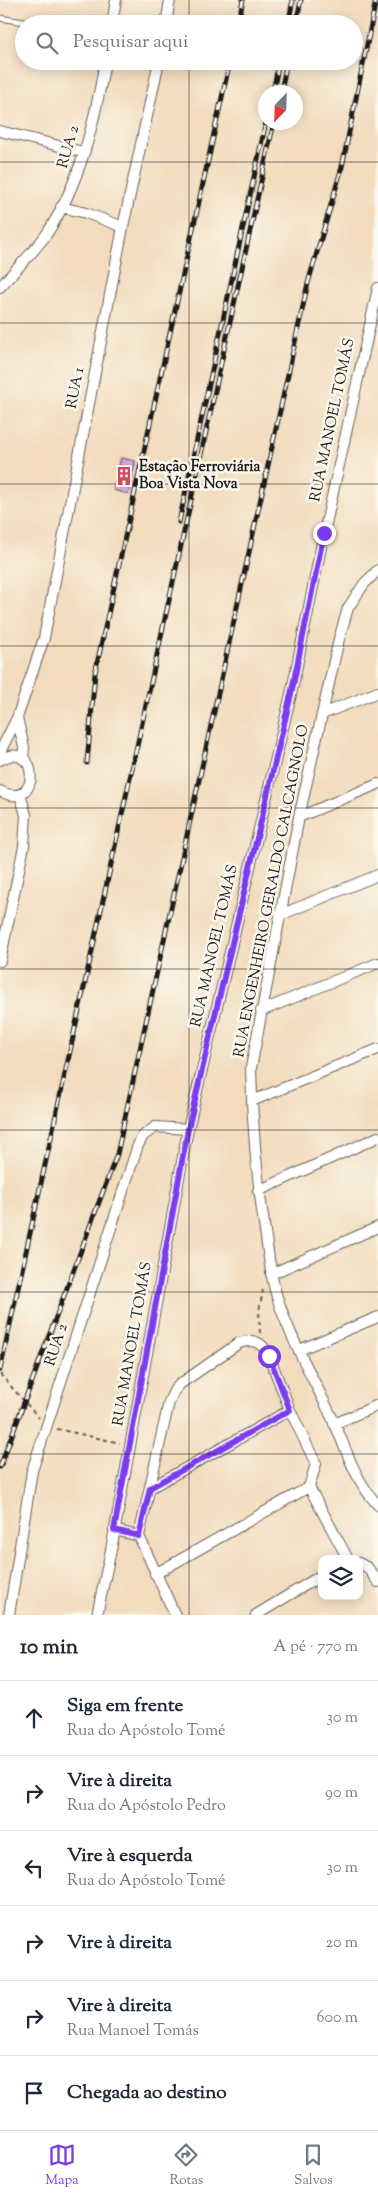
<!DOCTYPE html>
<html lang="pt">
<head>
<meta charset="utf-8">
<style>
	:root { --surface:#fff; --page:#f6f6f7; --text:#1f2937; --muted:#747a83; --line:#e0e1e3; --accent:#7c3aed }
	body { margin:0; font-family:"Sorts Mill Goudy",serif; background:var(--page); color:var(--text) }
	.controls { position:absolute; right:15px; bottom:15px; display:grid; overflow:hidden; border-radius:10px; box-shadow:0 2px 12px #0003 }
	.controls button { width:45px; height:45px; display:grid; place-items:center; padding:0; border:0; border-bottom:1px solid var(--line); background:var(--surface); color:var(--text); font:25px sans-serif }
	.compass { position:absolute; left:258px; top:85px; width:45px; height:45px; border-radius:50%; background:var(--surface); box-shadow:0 2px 12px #0003; rotate:203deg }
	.stop { position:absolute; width:15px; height:15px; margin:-11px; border:4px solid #7c3aed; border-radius:50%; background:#fff }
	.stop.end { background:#7c3aed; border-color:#fff; box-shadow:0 1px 5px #0008 }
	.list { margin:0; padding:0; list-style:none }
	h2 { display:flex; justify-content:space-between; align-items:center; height:65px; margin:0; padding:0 20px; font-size:21px }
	h2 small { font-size:16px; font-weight:400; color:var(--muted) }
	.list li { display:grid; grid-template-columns:32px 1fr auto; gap:15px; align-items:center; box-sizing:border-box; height:75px; padding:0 20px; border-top:1px solid var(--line) }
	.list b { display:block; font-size:19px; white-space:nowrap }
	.list p { margin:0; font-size:16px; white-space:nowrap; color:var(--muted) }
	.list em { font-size:16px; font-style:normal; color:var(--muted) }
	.icon { flex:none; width:28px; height:28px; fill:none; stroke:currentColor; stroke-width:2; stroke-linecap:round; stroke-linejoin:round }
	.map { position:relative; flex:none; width:378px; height:1615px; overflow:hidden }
	.search { position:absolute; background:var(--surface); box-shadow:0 2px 12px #0003; left:15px; right:15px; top:15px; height:55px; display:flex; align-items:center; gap:12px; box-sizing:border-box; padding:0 18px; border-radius:28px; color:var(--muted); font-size:19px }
	.sheet { height:515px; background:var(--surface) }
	nav { display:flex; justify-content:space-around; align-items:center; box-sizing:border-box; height:70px; border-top:1px solid var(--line); background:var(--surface); font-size:14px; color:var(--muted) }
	nav a { display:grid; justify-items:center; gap:2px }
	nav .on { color:var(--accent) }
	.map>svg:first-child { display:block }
	.building { fill:#cfa3da }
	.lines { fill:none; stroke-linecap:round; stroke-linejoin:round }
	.lane-casing { stroke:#675f54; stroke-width:7 }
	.street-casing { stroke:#675f54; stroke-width:12 }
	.path { stroke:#675f54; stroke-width:2; stroke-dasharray:4 4; stroke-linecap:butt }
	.lane { stroke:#fff; stroke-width:5 }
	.street { stroke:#fff; stroke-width:10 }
	.rail-casing { stroke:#1c1c1c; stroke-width:5 }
	.rail { stroke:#fbf7ec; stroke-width:3; stroke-dasharray:9; stroke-linecap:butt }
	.route { stroke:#7c3aed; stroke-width:6 }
	.grid { fill:none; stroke:#1c1c1c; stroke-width:1; stroke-opacity:0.55 }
	.labels { text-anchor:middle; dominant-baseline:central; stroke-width:5; stroke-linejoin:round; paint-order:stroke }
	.street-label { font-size:15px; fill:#1c1c1c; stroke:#fbf7ec }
	.poi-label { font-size:15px; font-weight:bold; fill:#1c1c1c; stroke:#fbf7ec; text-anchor:start }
</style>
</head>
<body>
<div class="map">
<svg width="378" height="1615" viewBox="0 0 378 1615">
	<rect width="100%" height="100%" fill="#fbf7ec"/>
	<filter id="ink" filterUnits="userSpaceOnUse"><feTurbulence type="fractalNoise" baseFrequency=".02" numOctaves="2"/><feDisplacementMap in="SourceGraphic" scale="10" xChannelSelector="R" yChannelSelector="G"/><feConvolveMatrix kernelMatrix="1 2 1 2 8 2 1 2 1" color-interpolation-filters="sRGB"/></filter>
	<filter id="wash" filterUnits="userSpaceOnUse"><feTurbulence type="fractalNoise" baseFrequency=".0096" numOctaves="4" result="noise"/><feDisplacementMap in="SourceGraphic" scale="20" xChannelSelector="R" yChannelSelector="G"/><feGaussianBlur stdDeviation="1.12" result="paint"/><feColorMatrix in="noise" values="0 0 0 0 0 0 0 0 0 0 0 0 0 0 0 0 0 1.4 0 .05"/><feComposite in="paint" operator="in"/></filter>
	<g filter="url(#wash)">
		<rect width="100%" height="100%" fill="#f2dcbd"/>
		<g id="blocks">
			<path class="building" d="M 121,458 L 135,461 L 128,494 L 113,490 Z"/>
		</g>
	</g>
	<g filter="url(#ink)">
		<use href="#blocks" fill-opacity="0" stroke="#675f54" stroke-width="1"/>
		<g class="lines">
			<g class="lane-casing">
				<path id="lane" d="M 0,18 L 36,24"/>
			</g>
			<g class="street-casing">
				<path id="street" d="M 112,21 L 131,24
					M 112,24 L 116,0
					M 166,24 L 170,0
					M 0,131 L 83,152
					M 61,207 L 86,213 L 123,227
					M 0,287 C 15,270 33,253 46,235 C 80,184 95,121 105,61
					M 378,570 L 364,584 L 348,608 L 339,639 L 299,817 L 251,1068 C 252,1125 257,1181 266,1238 C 269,1258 271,1278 277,1297 C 291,1341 315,1381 334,1422 C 347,1451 355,1481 378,1505
					M 322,714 L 378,692
					M 17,718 L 24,747 L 23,759
					M 0,752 L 17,718 L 44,638 L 123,227 L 159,61
					M 0,760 C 40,737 42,813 0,791
					M 299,817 L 378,784
					M 280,915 L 378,875
					M 0,961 L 24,846 L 26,815 L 20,794
					M 261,1011 L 378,963
					M 252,1101 L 378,1049
					M 258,1191 L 378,1137
					M 271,1274 L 378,1227
					M 299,1350 L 378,1317
					M 334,1424 L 378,1405
					M 309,1487 L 348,1559
					M 150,1488 L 290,1410
					M 114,1530 L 139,1536
					M 359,1563 L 368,1568 L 378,1582
					M 155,1574 L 309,1487
					M 9,1615 L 32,1471 L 138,1145 L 143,1136 L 155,1127 L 188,1129
					M 97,1615 L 111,1550 L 188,1129 L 292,690 L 324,533 L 378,288
					M 175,1615 L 139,1536 L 169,1402 L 174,1391 L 180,1384 L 239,1343 C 254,1338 263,1343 269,1356 L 290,1410 L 316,1464 L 309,1487
					M 256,1615 L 322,1575"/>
			</g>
			<path class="path" d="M 260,1333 L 259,1311 L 263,1290
				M 0,1374 L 39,1418
				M 57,1429 L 120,1443"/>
			<use href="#lane" class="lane"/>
			<use href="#street" class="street"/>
			<g class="rail-casing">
				<path id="rail" d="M 238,24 L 243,0
					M 288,24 L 293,0
					M 296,24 L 301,0
					M 273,92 L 279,61
					M 281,92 L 287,61
					M 179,522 L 266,122
					M 87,763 L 95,673 L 230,61
					M 0,1370 L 274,122
					M 0,1467 L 117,1154 L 308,283 L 342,167 L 376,0"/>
			</g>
			<use href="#rail" class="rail"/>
		</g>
	</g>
	<g class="lines" filter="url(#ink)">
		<path class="route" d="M 269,1356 L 290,1410 L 150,1488 L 139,1536 L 114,1530 L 188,1129 L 292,690 L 324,533"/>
	</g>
	<path class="grid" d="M 189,0 L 189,24M 189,61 L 189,1615M 0,162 L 378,162M 0,323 L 378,323M 0,484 L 378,484M 0,646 L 378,646M 0,808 L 378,808M 0,969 L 378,969M 0,1130 L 378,1130M 0,1292 L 378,1292M 0,1454 L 378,1454"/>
	<defs>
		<g id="building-bare" transform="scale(1.5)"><path d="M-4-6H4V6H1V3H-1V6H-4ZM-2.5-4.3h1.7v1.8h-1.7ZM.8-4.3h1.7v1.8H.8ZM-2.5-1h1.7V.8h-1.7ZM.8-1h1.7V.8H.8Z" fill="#d1495b" stroke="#fbf7ec" stroke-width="2.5" paint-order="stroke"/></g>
	</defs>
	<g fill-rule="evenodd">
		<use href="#building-bare" x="124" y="476"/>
	</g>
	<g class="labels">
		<g class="street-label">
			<text transform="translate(69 147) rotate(-74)">RUA 2</text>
			<text transform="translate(76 388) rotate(-79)">RUA 1</text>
			<text transform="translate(333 420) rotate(-78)">RUA MANOEL TOMÁS</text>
			<text transform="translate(272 891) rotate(-79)">RUA ENGENHEIRO GERALDO CALCAGNOLO</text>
			<text transform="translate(215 946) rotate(-77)">RUA MANOEL TOMÁS</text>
			<text transform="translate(133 1344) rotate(-80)">RUA MANOEL TOMÁS</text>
			<text transform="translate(57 1345) rotate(-72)">RUA 2</text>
		</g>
		<g class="poi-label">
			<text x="139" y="467">Estação Ferroviária<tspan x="139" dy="17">Boa Vista Nova</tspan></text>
		</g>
	</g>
</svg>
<div class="controls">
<button><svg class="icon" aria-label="layers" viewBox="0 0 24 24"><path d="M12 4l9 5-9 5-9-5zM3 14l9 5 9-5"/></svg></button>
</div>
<svg class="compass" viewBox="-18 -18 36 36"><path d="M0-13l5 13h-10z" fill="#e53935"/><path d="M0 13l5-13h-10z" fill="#747a83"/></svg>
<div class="stop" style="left:269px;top:1356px"></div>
<div class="stop end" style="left:324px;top:533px"></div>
<div class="search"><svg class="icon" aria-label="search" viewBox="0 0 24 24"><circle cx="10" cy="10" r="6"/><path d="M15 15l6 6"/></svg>Pesquisar aqui</div>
</div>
<section class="sheet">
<h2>10 min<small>A pé · 770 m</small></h2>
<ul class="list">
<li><svg class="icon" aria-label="ahead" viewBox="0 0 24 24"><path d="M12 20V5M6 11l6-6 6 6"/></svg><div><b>Siga em frente</b><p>Rua do Apóstolo Tomé</p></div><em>30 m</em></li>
<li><svg class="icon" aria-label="right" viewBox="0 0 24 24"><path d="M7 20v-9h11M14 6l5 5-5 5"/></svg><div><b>Vire à direita</b><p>Rua do Apóstolo Pedro</p></div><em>90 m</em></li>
<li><svg class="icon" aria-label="left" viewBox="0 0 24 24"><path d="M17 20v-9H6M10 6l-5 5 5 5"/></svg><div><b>Vire à esquerda</b><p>Rua do Apóstolo Tomé</p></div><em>30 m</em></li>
<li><svg class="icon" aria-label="right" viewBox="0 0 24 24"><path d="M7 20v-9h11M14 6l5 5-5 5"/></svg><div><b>Vire à direita</b></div><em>20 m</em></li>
<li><svg class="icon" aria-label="right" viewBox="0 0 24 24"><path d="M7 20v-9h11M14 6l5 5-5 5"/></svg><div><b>Vire à direita</b><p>Rua Manoel Tomás</p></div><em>600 m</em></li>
<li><svg class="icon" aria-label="arrive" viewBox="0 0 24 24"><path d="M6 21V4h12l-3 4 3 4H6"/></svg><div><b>Chegada ao destino</b></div></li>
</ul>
</section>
<nav>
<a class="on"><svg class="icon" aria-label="map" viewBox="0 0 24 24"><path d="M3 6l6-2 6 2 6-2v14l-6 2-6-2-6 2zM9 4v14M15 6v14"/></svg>Mapa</a>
<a><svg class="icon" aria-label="directions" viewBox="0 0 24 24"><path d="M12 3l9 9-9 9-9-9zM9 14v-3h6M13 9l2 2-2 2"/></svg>Rotas</a>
<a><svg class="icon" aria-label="saved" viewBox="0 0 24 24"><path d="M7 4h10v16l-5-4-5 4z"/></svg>Salvos</a>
</nav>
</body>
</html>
